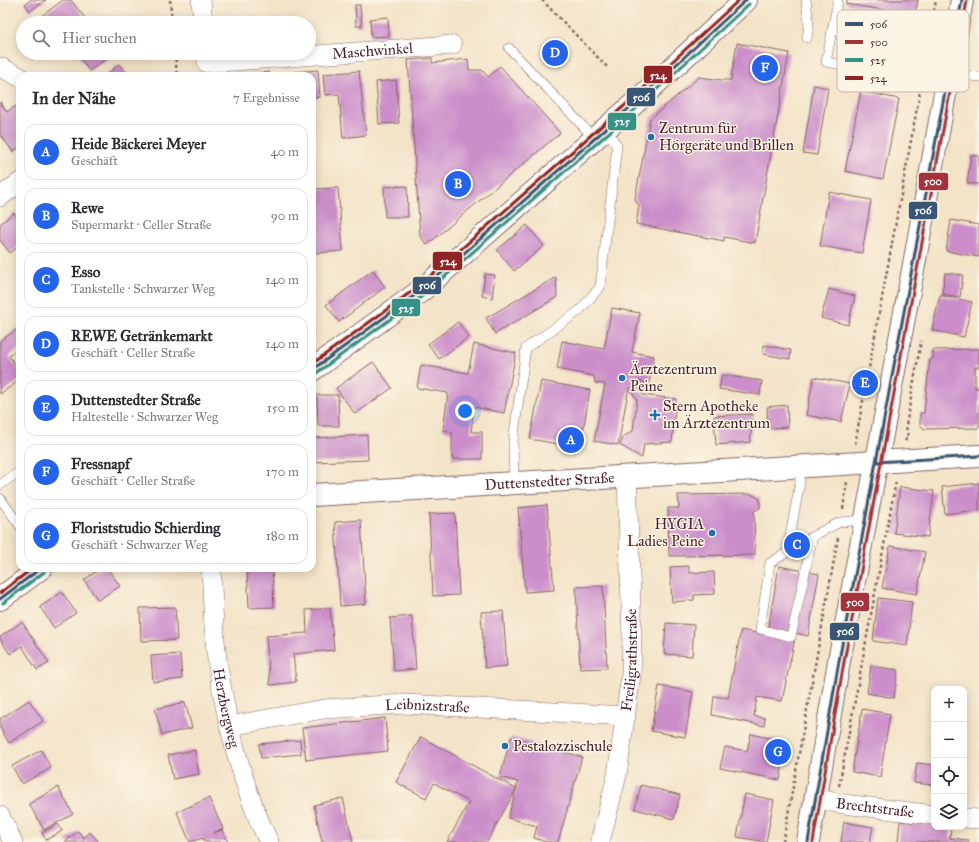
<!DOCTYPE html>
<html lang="de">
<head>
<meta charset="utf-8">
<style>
	:root { --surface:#fff; --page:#f7f7f7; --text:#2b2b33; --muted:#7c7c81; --line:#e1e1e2; --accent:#2563eb }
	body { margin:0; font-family:"IM FELL Great Primer",serif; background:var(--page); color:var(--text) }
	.controls { position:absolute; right:12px; bottom:12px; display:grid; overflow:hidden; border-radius:8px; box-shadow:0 2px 10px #0003 }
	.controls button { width:36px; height:36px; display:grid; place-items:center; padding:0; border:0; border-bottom:1px solid var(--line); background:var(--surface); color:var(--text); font:20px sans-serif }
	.you { position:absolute; left:465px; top:411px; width:14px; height:14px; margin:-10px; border:3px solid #fff; border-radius:50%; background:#1a73e8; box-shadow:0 0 0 6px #1a73e833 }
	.badge { display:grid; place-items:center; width:26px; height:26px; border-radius:50%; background:var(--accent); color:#fff; font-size:13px; font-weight:700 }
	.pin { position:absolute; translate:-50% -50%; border:2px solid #fff; box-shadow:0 1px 4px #0006 }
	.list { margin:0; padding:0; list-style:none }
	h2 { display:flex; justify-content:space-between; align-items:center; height:52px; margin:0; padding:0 16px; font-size:17px }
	h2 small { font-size:13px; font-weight:400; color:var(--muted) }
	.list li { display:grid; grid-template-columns:26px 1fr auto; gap:12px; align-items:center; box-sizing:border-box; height:56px; margin:0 8px 8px; padding:0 8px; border:1px solid var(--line); border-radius:12px }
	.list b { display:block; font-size:15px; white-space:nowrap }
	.list p { margin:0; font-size:13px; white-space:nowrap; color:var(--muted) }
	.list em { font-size:13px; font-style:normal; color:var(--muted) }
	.icon { flex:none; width:22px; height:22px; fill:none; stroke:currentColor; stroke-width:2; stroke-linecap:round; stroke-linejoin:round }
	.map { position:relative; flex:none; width:979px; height:842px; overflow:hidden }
	.search { position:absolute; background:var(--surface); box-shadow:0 2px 10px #0003; left:16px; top:16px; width:300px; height:44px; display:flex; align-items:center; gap:10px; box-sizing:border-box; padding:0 14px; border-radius:22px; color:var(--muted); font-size:15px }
	.panel { position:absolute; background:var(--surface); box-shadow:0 2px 10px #0003; left:16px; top:72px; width:300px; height:500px; border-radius:12px }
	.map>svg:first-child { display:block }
	.building { fill:#cb8eca }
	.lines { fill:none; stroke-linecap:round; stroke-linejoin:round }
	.service-casing { stroke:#856462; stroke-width:10 }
	.minor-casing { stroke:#856462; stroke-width:20 }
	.tertiary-casing { stroke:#856462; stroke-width:24 }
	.primary-casing { stroke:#856462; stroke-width:24 }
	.path { stroke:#856462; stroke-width:2.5; stroke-dasharray:3 3; stroke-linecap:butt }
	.service { stroke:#fff; stroke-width:9 }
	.minor { stroke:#fff; stroke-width:19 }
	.tertiary { stroke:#fff; stroke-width:22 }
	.primary { stroke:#fff; stroke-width:22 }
	.bus-1-casing { stroke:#fcf5e5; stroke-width:6 }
	.bus-2-casing { stroke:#fcf5e5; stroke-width:6 }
	.bus-3-casing { stroke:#fcf5e5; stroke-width:6 }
	.bus-4-casing { stroke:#fcf5e5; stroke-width:6 }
	.bus-1 { stroke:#395775; stroke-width:3 }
	.bus-2 { stroke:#a4333e; stroke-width:3 }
	.bus-3 { stroke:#369289; stroke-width:3 }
	.bus-4 { stroke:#912426; stroke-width:3 }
	.poi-dot { fill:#1f6fb2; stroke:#fcf5e5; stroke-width:1.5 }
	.labels { text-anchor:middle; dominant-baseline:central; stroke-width:3; stroke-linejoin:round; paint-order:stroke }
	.street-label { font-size:15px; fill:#4a1f2b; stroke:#fcf5e5 }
	.poi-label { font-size:15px; fill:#4a1f2b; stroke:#fcf5e5; text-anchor:start }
	.key { fill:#fcf5e5; stroke:#c7b5ad; stroke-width:1 }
	.key-label { font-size:11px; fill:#4a1f2b }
	.line-badge { stroke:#fcf5e5; stroke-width:1.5 }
	.badge-label { font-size:11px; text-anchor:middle; font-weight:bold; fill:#fff }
</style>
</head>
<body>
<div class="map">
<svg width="979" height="842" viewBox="0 0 979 842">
	<rect width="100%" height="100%" fill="#fcf5e5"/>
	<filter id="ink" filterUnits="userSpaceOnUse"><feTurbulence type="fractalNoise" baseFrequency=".025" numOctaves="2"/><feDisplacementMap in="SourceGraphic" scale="8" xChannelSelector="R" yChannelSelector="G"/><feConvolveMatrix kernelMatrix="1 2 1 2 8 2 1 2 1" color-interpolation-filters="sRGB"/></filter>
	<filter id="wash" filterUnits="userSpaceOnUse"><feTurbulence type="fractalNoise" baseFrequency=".012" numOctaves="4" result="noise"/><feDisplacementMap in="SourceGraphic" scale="16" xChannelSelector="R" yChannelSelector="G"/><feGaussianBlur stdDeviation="0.9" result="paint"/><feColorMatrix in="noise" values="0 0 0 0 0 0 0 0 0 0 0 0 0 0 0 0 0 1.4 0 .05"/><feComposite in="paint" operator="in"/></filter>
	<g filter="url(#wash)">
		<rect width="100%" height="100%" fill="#f3e3c7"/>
		<g id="blocks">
			<path class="building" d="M 30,0 L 46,0 L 30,11 L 25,4 Z
				M 63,0 L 71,0 L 88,22 L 86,23 L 38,23 L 36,20 Z
				M 847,0 L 918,0 L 915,15 L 846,4 Z
				M 355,5 L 360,5 L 362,26 L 356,26 Z
				M 388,17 L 389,36 L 371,37 L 370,19 Z
				M 737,43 L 789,53 L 755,243 L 724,237 L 724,241 L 636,224 L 639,206 L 635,199 L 650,119 L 699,77 L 722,80 L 731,80 Z
				M 77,53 L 115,53 L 89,71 Z
				M 432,58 L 432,63 L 468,59 L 469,70 L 482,70 L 488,77 L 500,66 L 560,133 L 427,245 L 420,236 L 408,60 Z
				M 119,64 L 129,76 L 105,76 Z
				M 318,70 L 320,97 L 312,98 L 312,76 L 295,76 L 295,72 Z
				M 359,71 L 366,135 L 343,138 L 339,94 L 325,95 L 323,74 Z
				M 269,72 L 269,76 L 252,76 L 252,74 Z
				M 396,80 L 399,123 L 379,124 L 376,82 Z
				M 814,85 L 828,88 L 817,155 L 803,153 Z
				M 861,91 L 899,99 L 883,179 L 845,171 Z
				M 0,102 L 7,112 L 20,103 L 20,147 L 13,152 L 0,134 Z
				M 971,155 L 979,156 L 979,184 L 967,183 Z
				M 407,186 L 408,217 L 385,217 L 384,187 Z
				M 338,188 L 343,251 L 314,253 L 312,189 Z
				M 829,192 L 871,200 L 862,253 L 820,246 Z
				M 14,213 L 20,221 L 20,245 L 10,253 L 0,240 L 0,224 Z
				M 951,220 L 979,225 L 979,257 L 946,251 Z
				M 527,225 L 544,246 L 514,271 L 497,250 Z
				M 373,270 L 385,287 L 339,322 L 326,305 Z
				M 945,273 L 963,275 L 960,297 L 942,294 Z
				M 485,274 L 495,275 L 492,298 L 482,296 Z
				M 556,277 L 557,297 L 495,334 L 486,318 Z
				M 829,289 L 855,296 L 848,325 L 821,318 Z
				M 940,295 L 972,302 L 964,337 L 932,330 Z
				M 612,308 L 640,313 L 632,352 L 654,356 L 649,383 L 636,381 L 643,395 L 676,399 L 672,442 L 644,444 L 642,458 L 620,445 L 623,437 L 633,431 L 637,400 L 629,387 L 618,445 L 594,441 L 605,384 L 595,383 L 594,376 L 557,369 L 562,341 L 604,349 Z
				M 458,322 L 469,337 L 439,359 L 428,344 Z
				M 20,327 L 20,348 L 9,356 L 20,372 L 20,380 L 0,394 L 0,341 Z
				M 474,344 L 516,353 L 504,413 L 474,407 L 471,432 L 482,432 L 482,459 L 452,459 L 452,432 L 443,430 L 448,393 L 417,388 L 421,365 L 468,373 Z
				M 764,345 L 791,350 L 790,359 L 763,354 Z
				M 979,349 L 979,367 L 975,367 L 975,388 L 979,388 L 979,428 L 924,429 L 920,424 L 920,413 L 924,413 L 930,359 L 933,359 L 933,350 Z
				M 373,362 L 392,388 L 355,414 L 336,388 Z
				M 722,375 L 762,381 L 760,395 L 719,389 Z
				M 814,377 L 850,384 L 841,422 L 806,415 Z
				M 541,381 L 590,390 L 580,448 L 530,439 Z
				M 317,395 L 338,395 L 339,426 L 318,426 Z
				M 787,405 L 788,427 L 768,428 L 767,407 Z
				M 753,414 L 750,442 L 716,445 L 714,416 Z
				M 367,435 L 368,460 L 312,462 L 312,438 Z
				M 979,483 L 979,510 L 945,514 L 942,487 Z
				M 900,487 L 934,491 L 928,537 L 894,533 Z
				M 751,494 L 760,499 L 760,508 L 754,511 L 755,555 L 669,556 L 668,508 L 679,508 L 678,495 Z
				M 547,505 L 554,590 L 525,592 L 518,508 Z
				M 455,513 L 459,595 L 433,596 L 429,514 Z
				M 361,520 L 366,604 L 340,606 L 335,522 Z
				M 890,546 L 925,552 L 917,594 L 882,588 Z
				M 689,566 L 689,573 L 714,572 L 715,594 L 694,595 L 694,600 L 672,602 L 670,567 Z
				M 779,566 L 819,574 L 808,636 L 796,633 L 782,701 L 757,697 L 754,716 L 765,718 L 764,726 L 712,715 L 714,696 L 728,698 L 741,630 L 767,635 Z
				M 101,568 L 107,568 L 120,586 L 98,600 L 84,580 Z
				M 247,568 L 272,568 L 274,607 L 249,608 Z
				M 603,586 L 607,668 L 580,669 L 576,587 Z
				M 62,592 L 76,613 L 54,628 L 40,607 Z
				M 878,598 L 912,602 L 907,646 L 873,641 Z
				M 175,607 L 177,640 L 141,641 L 140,608 Z
				M 330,608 L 334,650 L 293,654 L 296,682 L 270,685 L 266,636 L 307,633 L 306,610 Z
				M 503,611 L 507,666 L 485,668 L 481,612 Z
				M 412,616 L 416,669 L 394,671 L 390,618 Z
				M 22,622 L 49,663 L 37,670 L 22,646 L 10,654 L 0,639 L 0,637 Z
				M 666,623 L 694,625 L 692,656 L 664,654 Z
				M 180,654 L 182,679 L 153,682 L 151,656 Z
				M 871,666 L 898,670 L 894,698 L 867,693 Z
				M 659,686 L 693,692 L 685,737 L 651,731 Z
				M 29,700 L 43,721 L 9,743 L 0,728 L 0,719 Z
				M 185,702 L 192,728 L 162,735 L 155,709 Z
				M 862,709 L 890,714 L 880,777 L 852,772 Z
				M 385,718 L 388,751 L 306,760 L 302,728 Z
				M 751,734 L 787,742 L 780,780 L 720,768 L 725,747 L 747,751 Z
				M 421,737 L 516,789 L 487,842 L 447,842 L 469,802 L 434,783 L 426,798 L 396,782 Z
				M 511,737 L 582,757 L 558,842 L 546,842 L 534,838 L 537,826 L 508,818 L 518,782 L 500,777 Z
				M 300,740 L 301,754 L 261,758 L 259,744 Z
				M 41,750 L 51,768 L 22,784 L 12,766 Z
				M 195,750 L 199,774 L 173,779 L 168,755 Z
				M 917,763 L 934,765 L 934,785 L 914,783 Z
				M 641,785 L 680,795 L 674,819 L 635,809 Z
				M 58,787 L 73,814 L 44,830 L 29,804 Z
				M 745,794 L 774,800 L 766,842 L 737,837 Z
				M 209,798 L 223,829 L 213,833 L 222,830 L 228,842 L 204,842 L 203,838 L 190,842 L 177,812 Z
				M 343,798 L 353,842 L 322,842 L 314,805 Z
				M 900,821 L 934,824 L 934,827 L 951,827 L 950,838 L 969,840 L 968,842 L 898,842 Z
				M 844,822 L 873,827 L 870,842 L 841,842 Z
				M 58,824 L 62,831 L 46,840 L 42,833 Z
				M 78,831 L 84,838 L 90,832 L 99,842 L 65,842 Z"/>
		</g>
	</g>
	<g filter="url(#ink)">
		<use href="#blocks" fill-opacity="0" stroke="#856462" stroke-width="1"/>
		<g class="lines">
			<g class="service-casing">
				<path id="service" d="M 806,0 L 809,25 L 807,38
					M 838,0 L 826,62 L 900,75 L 912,71 L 919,35
					M 833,29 L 899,43 L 919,35 L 955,39
					M 509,48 L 594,138
					M 949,73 L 979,77
					M 514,483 L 513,441 L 526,348 L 579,311 L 600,287 L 617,146 L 606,129
					M 0,485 L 20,471
					M 0,498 L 20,526
					M 813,536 L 791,637 L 760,629 L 770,563 L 813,536 L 840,522 L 865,520
					M 787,552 L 800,482 L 799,467"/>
			</g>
			<g class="minor-casing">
				<g id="minor">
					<path d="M 201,0 L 203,23"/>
					<path id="s1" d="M 206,53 L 207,63 L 452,45"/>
					<path d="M 0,67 L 20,77"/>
					<path d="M 0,197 L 20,182"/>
					<path id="s2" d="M 211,568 C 213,598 213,629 217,659 C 225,717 243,790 269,842"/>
					<path id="s3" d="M 229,726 L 324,709 L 405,704 L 626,716"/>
					<path id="s4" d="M 816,798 L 836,803 L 934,815"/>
					<path d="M 0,816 L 13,842"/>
					<path d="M 964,818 L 979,819"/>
					<path id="s5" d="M 600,842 L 617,775 L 631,675 L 632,637 L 627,476"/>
				</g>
			</g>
			<g class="tertiary-casing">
				<g id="tertiary">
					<path id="s6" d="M 312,495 L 979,456"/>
					<path d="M 808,842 L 839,661 L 913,270 L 962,0"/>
				</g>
			</g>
			<g class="primary-casing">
				<path id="primary" d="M 312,370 L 422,290 L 626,111 L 746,0
					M 0,599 L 41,568"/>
			</g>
			<path class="path" d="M 170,0 L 172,23
				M 542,0 L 608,68
				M 932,23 L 936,0
				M 175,53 L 177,76
				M 905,441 L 908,437 L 906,426 L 921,341
				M 855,444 L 922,81
				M 843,509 L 847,482
				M 839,786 L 896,481
				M 783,842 L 838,538"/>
			<use href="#service" class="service"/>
			<use href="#minor" class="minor"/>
			<use href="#tertiary" class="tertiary"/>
			<use href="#primary" class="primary"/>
			<g class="bus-1-casing">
				<path id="bus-1" d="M 312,370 L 422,290 L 626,111 L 746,0
					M 876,462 L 979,456
					M 0,599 L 41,568
					M 808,842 L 839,661 L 962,0"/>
			</g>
			<g class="bus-2-casing">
				<path id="bus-2" d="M 813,842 L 844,662 L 967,1"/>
			</g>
			<g class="bus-3-casing">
				<path id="bus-3" d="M 315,374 L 425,294 L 629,115 L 749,4
					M 3,603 L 44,572"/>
			</g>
			<g class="bus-4-casing">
				<path id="bus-4" d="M 312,364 L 419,286 L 623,107 L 739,0
					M 0,593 L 33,568"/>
			</g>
			<use href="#bus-1" class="bus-1"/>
			<use href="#bus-2" class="bus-2"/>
			<use href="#bus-3" class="bus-3"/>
			<use href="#bus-4" class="bus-4"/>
		</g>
	</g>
	<g class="poi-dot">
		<circle cx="651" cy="137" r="4"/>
		<circle cx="622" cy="378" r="4"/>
		<path d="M653 409h4v4h4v4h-4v4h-4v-4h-4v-4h4z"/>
		<circle cx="712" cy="533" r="4"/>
		<circle cx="505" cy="746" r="4"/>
	</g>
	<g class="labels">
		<g class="street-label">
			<text stroke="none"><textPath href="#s1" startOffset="176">Maschwinkel</textPath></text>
			<text stroke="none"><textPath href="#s6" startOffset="238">Duttenstedter Straße</textPath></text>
			<text stroke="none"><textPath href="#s5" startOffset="185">Freiligrathstraße</textPath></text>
			<text stroke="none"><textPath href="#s3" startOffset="200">Leibnizstraße</textPath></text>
			<text stroke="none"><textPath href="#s2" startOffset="141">Herzbergweg</textPath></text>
			<text stroke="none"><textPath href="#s4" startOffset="60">Brechtstraße</textPath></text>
		</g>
		<g class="poi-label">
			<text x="659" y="128">Zentrum für<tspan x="659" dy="17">Hörgeräte und Brillen</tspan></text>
			<text x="630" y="369">Ärztezentrum<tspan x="630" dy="17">Peine</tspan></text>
			<text x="663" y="406">Stern Apotheke<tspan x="663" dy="17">im Ärztezentrum</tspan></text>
			<text x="704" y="524" text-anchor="end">HYGIA<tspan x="704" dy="17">Ladies Peine</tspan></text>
			<text x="513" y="746">Pestalozzischule</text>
		</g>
	</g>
	<rect x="837" y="10" width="132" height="82" rx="6" class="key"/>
	<rect x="845" y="22" width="18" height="4" fill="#395775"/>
	<rect x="845" y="40" width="18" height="4" fill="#a4333e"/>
	<rect x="845" y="58" width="18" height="4" fill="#369289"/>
	<rect x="845" y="76" width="18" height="4" fill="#912426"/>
	<g class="key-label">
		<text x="870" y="28">506</text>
		<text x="870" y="46">500</text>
		<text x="870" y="64">525</text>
		<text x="870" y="82">524</text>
	</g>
	<g class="line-badge">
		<rect x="643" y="65" width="30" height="19" rx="4" fill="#912426"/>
		<rect x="626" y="87" width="30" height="20" rx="4" fill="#395775"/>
		<rect x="607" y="112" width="30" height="19" rx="4" fill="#369289"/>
		<rect x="918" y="172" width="31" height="19" rx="4" fill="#a4333e"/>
		<rect x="908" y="201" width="30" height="19" rx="4" fill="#395775"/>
		<rect x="432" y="251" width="31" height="20" rx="4" fill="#912426"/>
		<rect x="412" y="276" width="30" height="19" rx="4" fill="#395775"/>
		<rect x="391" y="298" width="30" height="19" rx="4" fill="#369289"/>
		<rect x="840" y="592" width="30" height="20" rx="4" fill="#a4333e"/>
		<rect x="829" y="622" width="31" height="19" rx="4" fill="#395775"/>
	</g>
	<g class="badge-label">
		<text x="658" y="79">524</text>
		<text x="641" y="101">506</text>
		<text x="622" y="125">525</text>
		<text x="933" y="185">500</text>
		<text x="923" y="214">506</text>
		<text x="448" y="265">524</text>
		<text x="427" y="289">506</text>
		<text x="406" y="312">525</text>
		<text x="855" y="606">500</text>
		<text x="845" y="635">506</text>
	</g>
</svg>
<div class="controls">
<button>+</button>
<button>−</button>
<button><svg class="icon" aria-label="locate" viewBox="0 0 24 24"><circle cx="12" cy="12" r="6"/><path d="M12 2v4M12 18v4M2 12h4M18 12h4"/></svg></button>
<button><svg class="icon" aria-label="layers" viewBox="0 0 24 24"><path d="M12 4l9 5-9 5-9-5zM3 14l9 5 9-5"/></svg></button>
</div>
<div class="you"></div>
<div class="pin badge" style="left:571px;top:440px">A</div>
<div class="pin badge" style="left:458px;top:184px">B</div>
<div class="pin badge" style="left:797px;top:545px">C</div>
<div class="pin badge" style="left:555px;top:53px">D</div>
<div class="pin badge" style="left:865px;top:383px">E</div>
<div class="pin badge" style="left:765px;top:68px">F</div>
<div class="pin badge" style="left:778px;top:752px">G</div>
<div class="search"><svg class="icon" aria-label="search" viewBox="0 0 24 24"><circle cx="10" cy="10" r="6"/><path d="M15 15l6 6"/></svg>Hier suchen</div>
<section class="panel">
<h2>In der Nähe<small>7 Ergebnisse</small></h2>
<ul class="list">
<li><span class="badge">A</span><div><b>Heide Bäckerei Meyer</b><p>Geschäft</p></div><em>40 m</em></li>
<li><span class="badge">B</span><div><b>Rewe</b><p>Supermarkt · Celler Straße</p></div><em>90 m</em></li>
<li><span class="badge">C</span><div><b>Esso</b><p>Tankstelle · Schwarzer Weg</p></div><em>140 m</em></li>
<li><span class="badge">D</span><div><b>REWE Getränkemarkt</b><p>Geschäft · Celler Straße</p></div><em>140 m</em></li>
<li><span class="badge">E</span><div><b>Duttenstedter Straße</b><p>Haltestelle · Schwarzer Weg</p></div><em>150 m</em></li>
<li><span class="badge">F</span><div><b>Fressnapf</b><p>Geschäft · Celler Straße</p></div><em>170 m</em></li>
<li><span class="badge">G</span><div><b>Floriststudio Schierding</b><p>Geschäft · Schwarzer Weg</p></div><em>180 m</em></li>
</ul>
</section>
</div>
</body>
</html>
